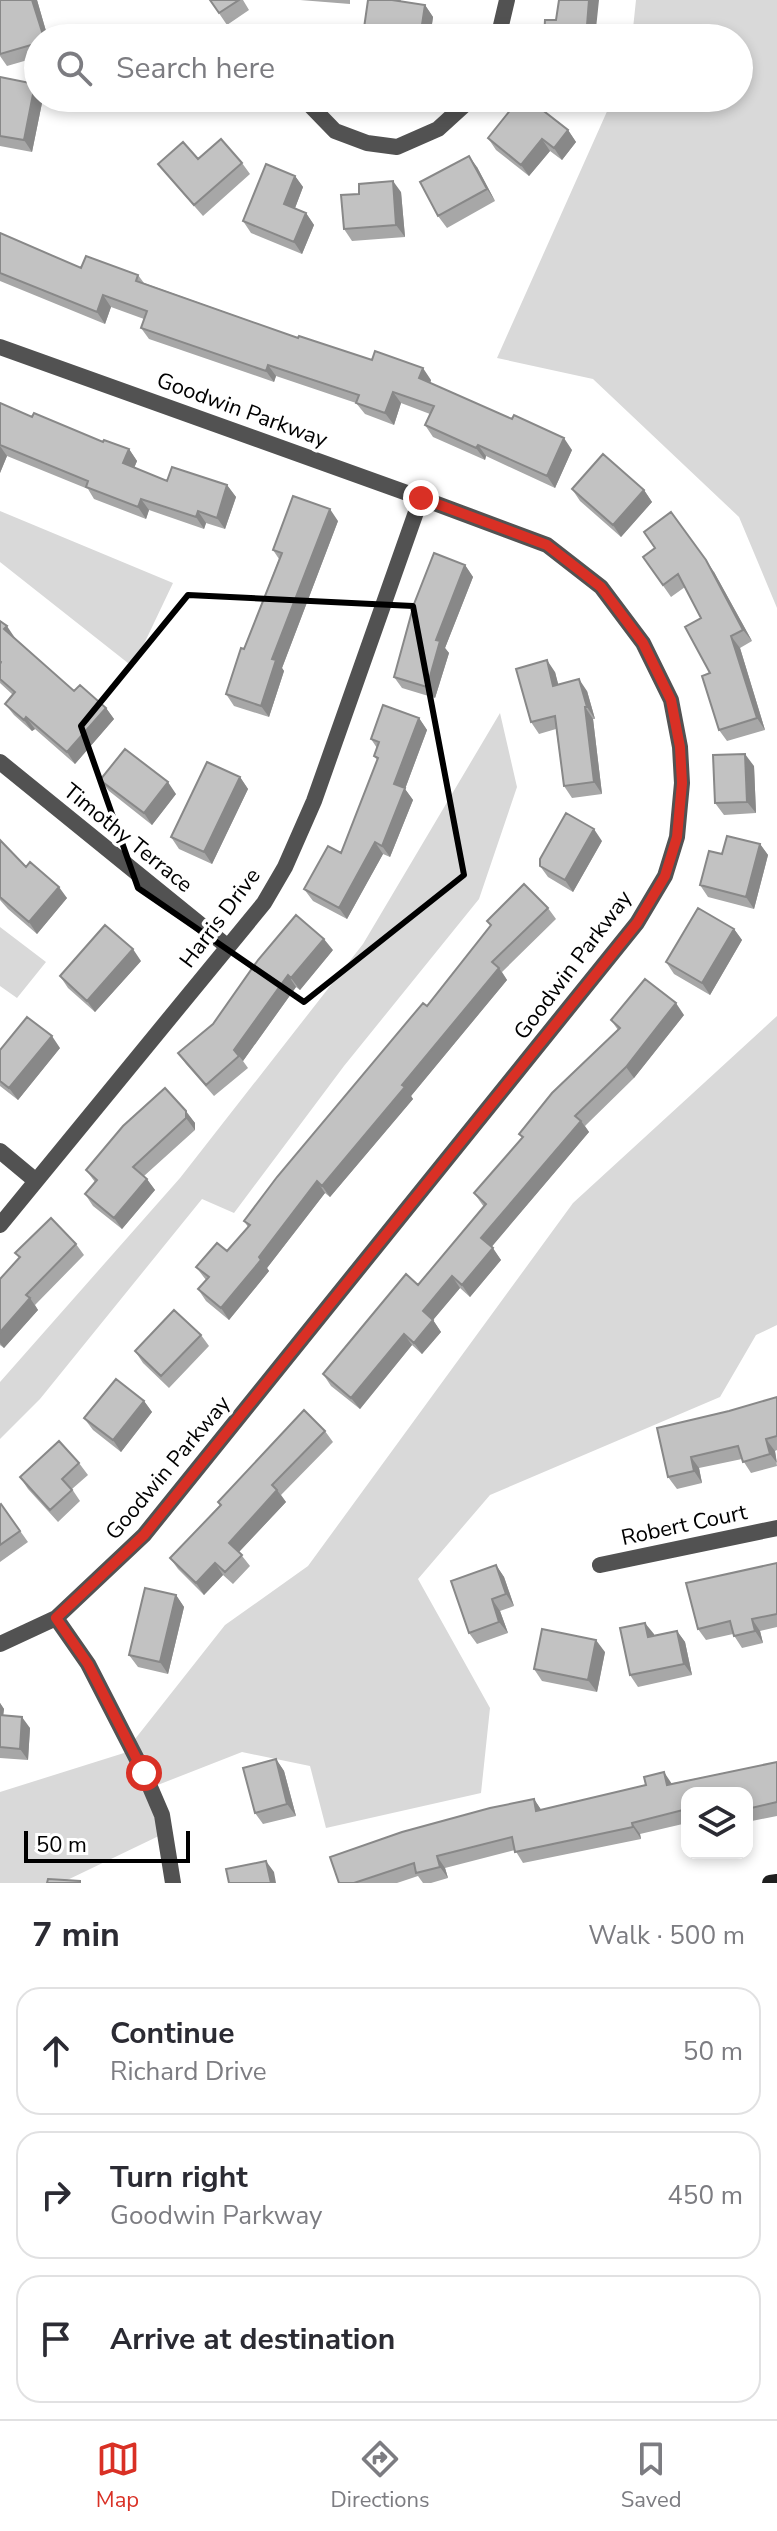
<!DOCTYPE html>
<html lang="en">
<head>
<meta charset="utf-8">
<style>
	:root { --surface:#fff; --page:#f2f2f3; --text:#2b2b33; --muted:#7c7c81; --line:#e1e1e2; --accent:#d93025 }
	body { margin:0; font-family:"Nunito Sans",sans-serif; background:var(--page); color:var(--text) }
	.controls { position:absolute; right:24px; bottom:24px; display:grid; overflow:hidden; border-radius:16px; box-shadow:0 4px 12px #0003 }
	.controls button { width:72px; height:72px; display:grid; place-items:center; padding:0; border:0; border-bottom:2px solid var(--line); background:var(--surface); color:var(--text); font:40px sans-serif }
	.scale { position:absolute; left:24px; bottom:20px; width:166px; box-sizing:border-box; padding-left:8px; border:4px solid #000; border-top:0; font-size:22px; line-height:28px; white-space:nowrap; color:#000; -webkit-text-stroke:6px #fff; paint-order:stroke }
	.stop { position:absolute; width:24px; height:24px; margin:-18px; border:6px solid #d93025; border-radius:50%; background:#fff }
	.stop.end { background:#d93025; border-color:#fff; box-shadow:0 2px 8px #0008 }
	.list { margin:0; padding:0; list-style:none }
	h2 { display:flex; justify-content:space-between; align-items:center; height:104px; margin:0; padding:0 32px; font-size:34px }
	h2 small { font-size:26px; font-weight:400; color:var(--muted) }
	.list li { display:grid; grid-template-columns:52px 1fr auto; gap:24px; align-items:center; box-sizing:border-box; height:128px; margin:0 16px 16px; padding:0 16px; border:2px solid var(--line); border-radius:24px }
	.list b { display:block; font-size:30px; white-space:nowrap }
	.list p { margin:0; font-size:26px; white-space:nowrap; color:var(--muted) }
	.list em { font-size:26px; font-style:normal; color:var(--muted) }
	.icon { flex:none; width:44px; height:44px; fill:none; stroke:currentColor; stroke-width:2; stroke-linecap:round; stroke-linejoin:round }
	.map { position:relative; flex:none; width:777px; height:1883px; overflow:hidden }
	.search { position:absolute; background:var(--surface); box-shadow:0 4px 12px #0003; left:24px; right:24px; top:24px; height:88px; display:flex; align-items:center; gap:20px; box-sizing:border-box; padding:0 28px; border-radius:44px; color:var(--muted); font-size:30px }
	.sheet { height:536px; background:var(--surface) }
	nav { display:flex; justify-content:space-around; align-items:center; box-sizing:border-box; height:112px; border-top:2px solid var(--line); background:var(--surface); font-size:22px; color:var(--muted) }
	nav a { display:grid; justify-items:center; gap:4px }
	nav .on { color:var(--accent) }
	.map>svg:first-child { display:block }
	.green { fill:#d9d9d9 }
	.lines { fill:none; stroke-linecap:round; stroke-linejoin:round }
	.street { stroke:#525252; stroke-width:16 }
	.secondary { stroke:#1f1f1f; stroke-width:16 }
	.wall { fill:#a7a7a7 }
	.shaded-wall { fill:#888 }
	.building { fill:#c2c2c2; stroke:#888; stroke-width:2 }
	.route { stroke:#d93025; stroke-width:10 }
	.marked { fill:none; stroke:#000; stroke-width:6; stroke-linejoin:round }
	.labels { text-anchor:middle; dominant-baseline:central; stroke-width:7; stroke-linejoin:round; paint-order:stroke }
	.street-label { font-size:22px; fill:#000; stroke:#fff }
</style>
</head>
<body>
<div class="map">
<svg width="777" height="1883" viewBox="0 0 777 1883">
	<rect width="100%" height="100%" fill="#fff"/>
	<path class="green" d="M 636,0 L 777,0 L 777,608 L 739,517 L 593,379 L 497,358 L 613,98 L 739,98 L 739,38 L 632,38 Z
		M 0,511 L 173,583 L 133,667 L 0,562 Z
		M 500,713 L 517,787 L 479,899 L 344,1066 L 234,1213 L 202,1199 L 40,1399 L 0,1439 L 0,1382 L 180,1178 L 363,944 Z
		M 0,927 L 46,962 L 17,998 L 0,986 Z
		M 777,1016 L 777,1325 L 756,1335 L 720,1397 L 490,1495 L 418,1579 L 490,1708 L 481,1793 L 326,1828 L 310,1766 L 242,1752 L 150,1788 L 165,1833 L 61,1883 L 0,1883 L 0,1792 L 124,1753 L 225,1625 L 308,1566 L 573,1203 Z"/>
	<g class="lines">
		<path class="street" d="M 498,38 L 507,0
			M 303,98 L 335,131 L 367,143 L 397,147 L 438,129 L 472,98
			M 0,347 L 421,498 L 547,545 L 601,587 L 643,643 L 671,700 L 680,747 L 682,783 L 677,837 L 665,876 L 637,923 L 144,1535 L 56,1618 L 0,1644
			M 0,762 L 228,947
			M 0,1151 L 36,1181
			M 0,1225 L 264,903 L 285,867 L 314,801 L 421,498
			M 600,1565 L 777,1528
			M 56,1618 L 88,1664 L 144,1773 L 162,1815 L 173,1883"/>
		<path class="secondary" d="M 770,1883 L 777,1882"/>
	</g>
	<path class="wall" d="M 0,0 L 37,0 L 48,38 L 38,38 L 38,57 L 7,66 L 0,56 Z
		M 210,0 L 243,0 L 249,10 L 227,25 Z
		M 300,0 L 350,0 L 350,4 Z
		M 368,0 L 401,0 L 401,1 L 425,5 L 433,17 L 430,38 L 366,38 L 363,35 Z
		M 0,77 L 38,98 L 43,98 L 32,152 L 0,146 Z
		M 172,98 L 199,98 L 198,102 Z
		M 568,130 L 576,142 L 562,160 L 550,151 L 529,176 L 496,150 L 488,138 Z
		M 198,159 L 242,163 L 250,174 L 203,216 L 167,175 L 158,164 Z
		M 477,167 L 495,201 L 447,228 L 438,216 Z
		M 295,176 L 303,187 L 295,208 L 306,213 L 314,225 L 302,254 L 251,233 L 243,221 Z
		M 401,192 L 405,237 L 352,241 L 344,229 Z
		M 0,233 L 81,268 L 138,275 L 144,283 L 298,338 L 431,380 L 430,383 L 572,450 L 555,488 L 486,456 L 485,460 L 433,437 L 425,425 L 430,414 L 401,403 L 394,425 L 365,414 L 356,403 L 276,376 L 274,382 L 149,339 L 141,328 L 144,319 L 111,307 L 105,324 L 0,281 Z
		M 0,403 L 32,417 L 103,442 L 129,449 L 137,461 L 134,468 L 167,481 L 227,485 L 236,497 L 225,529 L 206,523 L 204,529 L 149,510 L 146,519 L 94,499 L 88,489 L 7,456 L 0,473 Z
		M 572,489 L 644,490 L 652,502 L 621,537 L 580,501 Z
		M 338,521 L 282,668 L 284,671 L 269,717 L 234,706 L 226,694 L 279,559 L 273,550 Z
		M 643,557 L 714,572 L 752,641 L 740,648 L 765,730 L 727,741 L 719,730 L 701,618 L 685,587 L 671,597 Z
		M 465,565 L 473,577 L 445,648 L 449,653 L 435,698 L 402,688 L 394,677 Z
		M 0,621 L 15,638 L 74,691 L 106,708 L 114,719 L 75,764 L 35,729 L 32,731 L 14,715 L 5,704 L 13,695 L 0,683 Z
		M 555,672 L 558,685 L 587,691 L 595,719 L 593,719 L 602,794 L 572,798 L 564,786 L 556,729 L 539,734 L 531,722 Z
		M 419,718 L 427,730 L 405,789 L 413,800 L 390,857 L 383,854 L 347,919 L 313,901 L 304,889 L 341,853 L 377,760 L 374,756 L 377,748 L 371,739 Z
		M 754,766 L 756,813 L 724,815 L 715,803 Z
		M 240,777 L 248,789 L 212,864 L 179,849 L 171,837 Z
		M 100,780 L 176,794 L 152,825 L 109,791 Z
		M 0,840 L 26,867 L 67,898 L 37,934 L 8,909 L 0,900 Z
		M 602,841 L 573,892 L 548,877 L 540,866 Z
		M 760,844 L 768,855 L 754,909 L 708,897 L 700,885 L 722,854 Z
		M 548,908 L 556,919 L 502,972 L 507,980 L 411,1096 L 413,1099 L 330,1197 L 325,1193 L 267,1268 L 269,1271 L 229,1320 L 206,1301 L 198,1289 L 206,1280 L 196,1267 L 227,1251 L 248,1227 L 244,1221 L 427,1006 L 491,926 L 487,921 Z
		M 734,929 L 742,940 L 710,995 L 674,974 L 666,962 Z
		M 333,950 L 300,990 L 296,987 L 243,1061 L 248,1068 L 214,1096 L 186,1064 L 178,1053 L 213,1024 Z
		M 141,961 L 95,1012 L 68,988 L 60,976 Z
		M 684,1015 L 634,1078 L 585,1126 L 589,1132 L 491,1247 L 501,1260 L 470,1297 L 460,1288 L 433,1320 L 441,1332 L 422,1354 L 412,1345 L 360,1409 L 331,1386 L 323,1374 L 418,1285 L 484,1207 L 474,1193 L 522,1138 L 519,1134 L 618,1030 L 611,1020 Z
		M 60,1048 L 18,1100 L 0,1086 L 0,1050 Z
		M 165,1088 L 195,1123 L 195,1130 L 144,1176 L 155,1190 L 122,1229 L 93,1206 L 85,1194 L 95,1182 L 86,1170 Z
		M 76,1244 L 84,1255 L 35,1305 L 38,1310 L 4,1348 L 0,1345 L 0,1279 L 19,1258 L 15,1253 Z
		M 201,1335 L 209,1346 L 169,1388 L 143,1363 L 135,1351 Z
		M 777,1397 L 777,1450 L 775,1451 L 777,1466 L 751,1473 L 742,1459 L 699,1468 L 702,1483 L 677,1489 L 668,1477 L 729,1411 Z
		M 144,1401 L 152,1412 L 121,1452 L 93,1430 L 84,1418 Z
		M 325,1431 L 333,1442 L 281,1495 L 286,1502 L 239,1552 L 250,1566 L 233,1584 L 223,1575 L 204,1595 L 178,1569 L 170,1558 L 220,1505 L 218,1502 Z
		M 79,1463 L 88,1475 L 72,1489 L 80,1501 L 58,1522 L 28,1489 L 20,1477 Z
		M 1,1504 L 28,1542 L 0,1562 L 0,1505 Z
		M 777,1563 L 777,1627 L 760,1631 L 763,1643 L 742,1648 L 733,1634 L 706,1640 L 698,1629 Z
		M 496,1565 L 504,1577 L 514,1606 L 500,1611 L 508,1633 L 477,1644 L 469,1633 Z
		M 176,1595 L 184,1607 L 168,1674 L 138,1667 L 129,1655 Z
		M 677,1631 L 685,1642 L 692,1675 L 638,1687 L 630,1675 L 654,1634 L 654,1636 Z
		M 605,1652 L 597,1692 L 542,1681 L 534,1669 Z
		M 0,1703 L 4,1709 L 3,1715 L 30,1728 L 28,1760 L 0,1758 Z
		M 276,1759 L 284,1771 L 296,1816 L 263,1824 L 255,1813 Z
		M 777,1762 L 777,1816 L 747,1822 L 747,1793 L 687,1793 L 687,1823 L 640,1834 L 641,1839 L 523,1863 L 515,1850 L 445,1868 L 448,1878 L 431,1883 L 423,1883 L 418,1876 L 397,1883 L 339,1883 L 534,1799 L 541,1810 Z"/>
	<path class="shaded-wall" d="M 32,0 L 37,0 L 48,38 L 44,38 Z
		M 589,0 L 599,0 L 595,38 L 586,38 Z
		M 425,5 L 433,17 L 430,38 L 420,38 Z
		M 35,84 L 38,88 L 38,98 L 43,98 L 32,152 L 24,140 Z
		M 568,130 L 576,142 L 562,160 L 554,148 Z
		M 542,139 L 550,151 L 529,176 L 521,165 Z
		M 469,156 L 477,167 L 495,201 L 487,189 Z
		M 295,176 L 303,187 L 292,216 L 284,204 Z
		M 393,181 L 401,192 L 405,237 L 396,225 Z
		M 306,213 L 314,225 L 302,254 L 294,242 Z
		M 103,295 L 111,307 L 105,324 L 97,312 Z
		M 268,365 L 276,376 L 274,382 L 266,371 Z
		M 423,368 L 431,380 L 428,390 L 419,378 Z
		M 393,392 L 401,403 L 394,425 L 385,413 Z
		M 564,438 L 572,450 L 555,488 L 547,476 Z
		M 478,445 L 486,456 L 485,460 L 476,448 Z
		M 0,446 L 7,456 L 0,473 Z
		M 129,449 L 137,461 L 131,475 L 123,463 Z
		M 227,485 L 236,497 L 225,529 L 217,518 Z
		M 644,490 L 652,502 L 621,537 L 613,525 Z
		M 141,499 L 149,510 L 146,519 L 138,507 Z
		M 330,509 L 338,521 L 282,668 L 284,671 L 269,717 L 261,706 L 272,659 Z
		M 198,511 L 206,523 L 204,529 L 196,517 Z
		M 706,560 L 714,572 L 752,641 L 743,630 Z
		M 465,565 L 473,577 L 445,648 L 449,653 L 435,698 L 427,687 L 436,640 Z
		M 7,626 L 15,638 L 4,629 Z
		M 731,636 L 740,648 L 765,730 L 757,718 Z
		M 547,660 L 555,672 L 562,698 L 553,686 Z
		M 579,679 L 587,691 L 595,719 L 587,707 Z
		M 585,707 L 593,719 L 602,794 L 594,782 Z
		M 106,708 L 114,719 L 75,764 L 67,752 Z
		M 26,717 L 35,729 L 32,731 L 24,720 Z
		M 419,718 L 427,730 L 405,789 L 413,800 L 390,857 L 382,846 L 394,784 Z
		M 745,754 L 754,766 L 756,813 L 747,802 Z
		M 240,777 L 248,789 L 212,864 L 204,852 Z
		M 168,782 L 176,794 L 152,825 L 144,813 Z
		M 594,829 L 602,841 L 573,892 L 565,880 Z
		M 375,842 L 383,854 L 347,919 L 339,908 Z
		M 760,844 L 768,855 L 754,909 L 746,897 Z
		M 59,887 L 67,898 L 37,934 L 29,922 Z
		M 734,929 L 742,940 L 710,995 L 702,983 Z
		M 324,939 L 333,950 L 300,990 L 291,978 Z
		M 133,949 L 141,961 L 95,1012 L 87,1001 Z
		M 499,968 L 507,980 L 411,1096 L 413,1099 L 330,1197 L 322,1186 L 402,1085 Z
		M 288,975 L 296,987 L 243,1061 L 234,1050 Z
		M 676,1003 L 684,1015 L 634,1078 L 626,1067 Z
		M 52,1036 L 60,1048 L 18,1100 L 9,1088 Z
		M 186,1111 L 195,1123 L 195,1130 L 186,1118 Z
		M 581,1121 L 589,1132 L 489,1250 L 481,1238 Z
		M 147,1179 L 155,1190 L 122,1229 L 114,1218 Z
		M 317,1181 L 325,1193 L 267,1268 L 269,1271 L 229,1320 L 221,1308 Z
		M 493,1248 L 501,1260 L 470,1297 L 462,1285 Z
		M 452,1276 L 460,1288 L 433,1320 L 441,1332 L 422,1354 L 414,1343 L 423,1311 Z
		M 30,1298 L 38,1310 L 4,1348 L 0,1343 L 0,1332 Z
		M 404,1334 L 412,1345 L 360,1409 L 351,1398 Z
		M 144,1401 L 152,1412 L 121,1452 L 113,1440 Z
		M 766,1439 L 775,1451 L 777,1463 L 770,1454 Z
		M 691,1457 L 699,1468 L 702,1483 L 694,1471 Z
		M 277,1490 L 286,1502 L 237,1554 L 229,1543 Z
		M 215,1563 L 223,1575 L 204,1595 L 196,1583 Z
		M 496,1565 L 504,1577 L 514,1606 L 506,1594 Z
		M 176,1595 L 184,1607 L 168,1674 L 160,1662 Z
		M 492,1599 L 500,1611 L 508,1633 L 499,1622 Z
		M 752,1619 L 760,1631 L 763,1643 L 755,1631 Z
		M 645,1623 L 654,1634 L 657,1648 L 648,1637 Z
		M 677,1631 L 685,1642 L 692,1675 L 684,1664 Z
		M 596,1640 L 605,1652 L 597,1692 L 588,1680 Z
		M 0,1703 L 4,1709 L 2,1726 L 0,1722 Z
		M 22,1717 L 30,1728 L 28,1760 L 20,1749 Z
		M 276,1759 L 284,1771 L 296,1816 L 287,1804 Z
		M 664,1772 L 672,1784 L 667,1785 Z
		M 534,1799 L 542,1811 L 536,1811 Z
		M 632,1823 L 640,1834 L 641,1839 L 633,1827 Z
		M 437,1856 L 445,1868 L 448,1878 L 440,1867 Z
		M 266,1861 L 274,1872 L 276,1883 L 271,1883 Z"/>
	<path class="building" d="M 0,0 L 32,0 L 44,38 L 38,38 L 38,43 L 0,54 Z
		M 210,0 L 239,0 L 219,13 Z
		M 368,0 L 392,0 L 425,5 L 420,38 L 386,38 L 363,35 Z
		M 559,0 L 589,0 L 586,38 L 544,38 L 545,20 L 556,20 Z
		M 159,30 L 199,36 L 199,38 L 158,38 Z
		M 0,77 L 35,84 L 24,140 L 0,136 Z
		M 520,98 L 527,98 L 568,130 L 554,148 L 542,139 L 521,165 L 488,138 Z
		M 221,139 L 242,163 L 194,205 L 158,164 L 183,142 L 198,159 Z
		M 469,156 L 487,189 L 438,216 L 420,182 Z
		M 266,164 L 295,176 L 284,204 L 306,213 L 294,242 L 243,221 Z
		M 393,181 L 396,225 L 344,229 L 341,195 L 359,194 L 359,184 Z
		M 0,233 L 81,268 L 86,256 L 138,275 L 136,281 L 298,338 L 299,336 L 372,360 L 375,351 L 423,368 L 419,378 L 512,419 L 514,415 L 564,438 L 547,476 L 478,445 L 476,448 L 425,425 L 434,406 L 393,392 L 385,413 L 356,403 L 359,395 L 268,365 L 266,371 L 141,328 L 147,311 L 103,295 L 97,312 L 0,273 Z
		M 0,403 L 32,417 L 34,413 L 103,442 L 104,440 L 129,449 L 123,463 L 167,481 L 172,467 L 227,485 L 217,518 L 198,511 L 196,517 L 141,499 L 138,507 L 86,487 L 88,481 L 0,445 Z
		M 603,454 L 644,490 L 613,525 L 572,489 Z
		M 293,496 L 330,509 L 272,659 L 276,660 L 261,706 L 226,694 L 241,648 L 244,649 L 282,553 L 273,550 Z
		M 671,512 L 706,560 L 743,630 L 731,636 L 757,718 L 719,730 L 702,676 L 710,673 L 685,627 L 701,618 L 678,574 L 663,585 L 643,557 L 655,548 L 644,532 Z
		M 434,553 L 465,565 L 436,640 L 440,641 L 427,687 L 394,677 L 414,604 Z
		M 0,621 L 7,626 L 4,629 L 74,691 L 80,685 L 106,708 L 67,752 L 26,717 L 24,720 L 5,704 L 15,692 L 0,679 L 0,664 L 1,662 L 0,661 Z
		M 547,660 L 553,686 L 579,679 L 587,707 L 585,707 L 594,782 L 564,786 L 555,716 L 531,722 L 516,669 Z
		M 383,705 L 419,718 L 394,784 L 405,788 L 382,846 L 375,842 L 339,908 L 304,889 L 328,846 L 341,853 L 378,758 L 374,756 L 379,742 L 371,739 Z
		M 125,749 L 168,782 L 144,813 L 100,780 Z
		M 745,754 L 747,802 L 715,803 L 713,755 Z
		M 207,762 L 240,777 L 204,852 L 171,837 Z
		M 566,813 L 594,829 L 565,880 L 540,866 L 540,859 Z
		M 727,836 L 760,844 L 746,897 L 700,885 L 709,851 L 722,854 Z
		M 0,840 L 26,867 L 30,862 L 59,887 L 29,922 L 0,897 Z
		M 524,884 L 548,908 L 492,962 L 499,968 L 402,1085 L 405,1087 L 322,1186 L 317,1181 L 259,1257 L 261,1260 L 221,1308 L 198,1289 L 209,1277 L 196,1267 L 217,1243 L 227,1251 L 250,1225 L 244,1221 L 277,1177 L 423,1003 L 427,1006 L 491,925 L 487,921 Z
		M 698,908 L 734,929 L 702,983 L 666,962 Z
		M 296,915 L 324,939 L 291,978 L 288,975 L 234,1050 L 239,1056 L 206,1085 L 178,1053 L 213,1024 L 258,960 Z
		M 105,925 L 133,949 L 87,1001 L 60,976 Z
		M 645,979 L 676,1003 L 626,1067 L 575,1116 L 581,1121 L 481,1238 L 493,1248 L 462,1285 L 452,1276 L 423,1311 L 433,1320 L 414,1343 L 404,1334 L 351,1398 L 323,1374 L 406,1274 L 418,1285 L 486,1204 L 474,1193 L 523,1137 L 519,1134 L 552,1093 L 620,1028 L 611,1020 Z
		M 27,1017 L 52,1036 L 9,1088 L 0,1081 L 0,1050 Z
		M 165,1088 L 186,1111 L 186,1118 L 133,1167 L 147,1179 L 114,1218 L 85,1194 L 97,1180 L 86,1170 L 123,1126 Z
		M 51,1218 L 76,1244 L 26,1295 L 30,1298 L 0,1332 L 0,1279 L 20,1257 L 15,1253 Z
		M 174,1310 L 201,1335 L 161,1376 L 135,1351 Z
		M 116,1379 L 144,1401 L 113,1440 L 84,1418 Z
		M 777,1397 L 777,1436 L 766,1439 L 770,1454 L 743,1462 L 738,1446 L 691,1457 L 694,1471 L 668,1477 L 657,1428 L 729,1411 Z
		M 304,1410 L 325,1431 L 272,1485 L 277,1490 L 229,1543 L 242,1555 L 225,1572 L 215,1563 L 196,1583 L 170,1558 L 221,1505 L 218,1502 Z
		M 59,1441 L 79,1463 L 62,1479 L 72,1490 L 50,1510 L 20,1477 Z
		M 1,1504 L 20,1531 L 0,1545 L 0,1505 Z
		M 777,1563 L 777,1614 L 752,1619 L 755,1631 L 734,1636 L 730,1621 L 698,1629 L 686,1583 Z
		M 496,1565 L 506,1594 L 492,1599 L 499,1622 L 469,1633 L 451,1581 Z
		M 145,1588 L 176,1595 L 160,1662 L 129,1655 Z
		M 645,1623 L 648,1637 L 677,1631 L 684,1664 L 630,1675 L 620,1628 Z
		M 542,1629 L 596,1640 L 588,1680 L 534,1669 Z
		M 0,1715 L 22,1717 L 20,1749 L 0,1747 Z
		M 276,1759 L 287,1804 L 255,1813 L 243,1768 Z
		M 777,1762 L 777,1802 L 747,1809 L 747,1793 L 687,1793 L 687,1809 L 632,1823 L 633,1827 L 515,1852 L 512,1837 L 437,1856 L 440,1867 L 416,1873 L 414,1863 L 354,1883 L 339,1883 L 330,1857 L 402,1832 L 490,1808 L 534,1799 L 536,1811 L 646,1785 L 644,1777 L 664,1772 L 667,1785 Z
		M 266,1861 L 271,1883 L 229,1883 L 226,1869 Z
		M 48,1879 L 80,1881 L 80,1883 L 47,1883 Z"/>
	<g class="lines">
		<path class="route" d="M 144,1773 L 88,1664 L 56,1618 L 144,1535 L 637,923 L 665,876 L 677,837 L 682,783 L 680,747 L 671,700 L 643,643 L 601,587 L 547,545 L 421,498"/>
	</g>
	<path class="marked" d="M 188,595 L 413,606 L 464,875 L 304,1002 L 138,888 L 81,726 Z"/>
	<g class="labels">
		<g class="street-label">
			<text transform="translate(242 410) rotate(20)">Goodwin Parkway</text>
			<text transform="translate(128 838) rotate(39)">Timothy Terrace</text>
			<text transform="translate(220 918) rotate(-53)">Harris Drive</text>
			<text transform="translate(573 965) rotate(-53)">Goodwin Parkway</text>
			<text transform="translate(168 1468) rotate(-50)">Goodwin Parkway</text>
			<text transform="translate(684 1525) rotate(-12)">Robert Court</text>
		</g>
	</g>
</svg>
<div class="controls">
<button><svg class="icon" aria-label="layers" viewBox="0 0 24 24"><path d="M12 4l9 5-9 5-9-5zM3 14l9 5 9-5"/></svg></button>
</div>
<div class="scale">50 m</div>
<div class="stop" style="left:144px;top:1773px"></div>
<div class="stop end" style="left:421px;top:498px"></div>
<div class="search"><svg class="icon" aria-label="search" viewBox="0 0 24 24"><circle cx="10" cy="10" r="6"/><path d="M15 15l6 6"/></svg>Search here</div>
</div>
<section class="sheet">
<h2>7 min<small>Walk · 500 m</small></h2>
<ul class="list">
<li><svg class="icon" aria-label="ahead" viewBox="0 0 24 24"><path d="M12 20V5M6 11l6-6 6 6"/></svg><div><b>Continue</b><p>Richard Drive</p></div><em>50 m</em></li>
<li><svg class="icon" aria-label="right" viewBox="0 0 24 24"><path d="M7 20v-9h11M14 6l5 5-5 5"/></svg><div><b>Turn right</b><p>Goodwin Parkway</p></div><em>450 m</em></li>
<li><svg class="icon" aria-label="arrive" viewBox="0 0 24 24"><path d="M6 21V4h12l-3 4 3 4H6"/></svg><div><b>Arrive at destination</b></div></li>
</ul>
</section>
<nav>
<a class="on"><svg class="icon" aria-label="map" viewBox="0 0 24 24"><path d="M3 6l6-2 6 2 6-2v14l-6 2-6-2-6 2zM9 4v14M15 6v14"/></svg>Map</a>
<a><svg class="icon" aria-label="directions" viewBox="0 0 24 24"><path d="M12 3l9 9-9 9-9-9zM9 14v-3h6M13 9l2 2-2 2"/></svg>Directions</a>
<a><svg class="icon" aria-label="saved" viewBox="0 0 24 24"><path d="M7 4h10v16l-5-4-5 4z"/></svg>Saved</a>
</nav>
</body>
</html>
